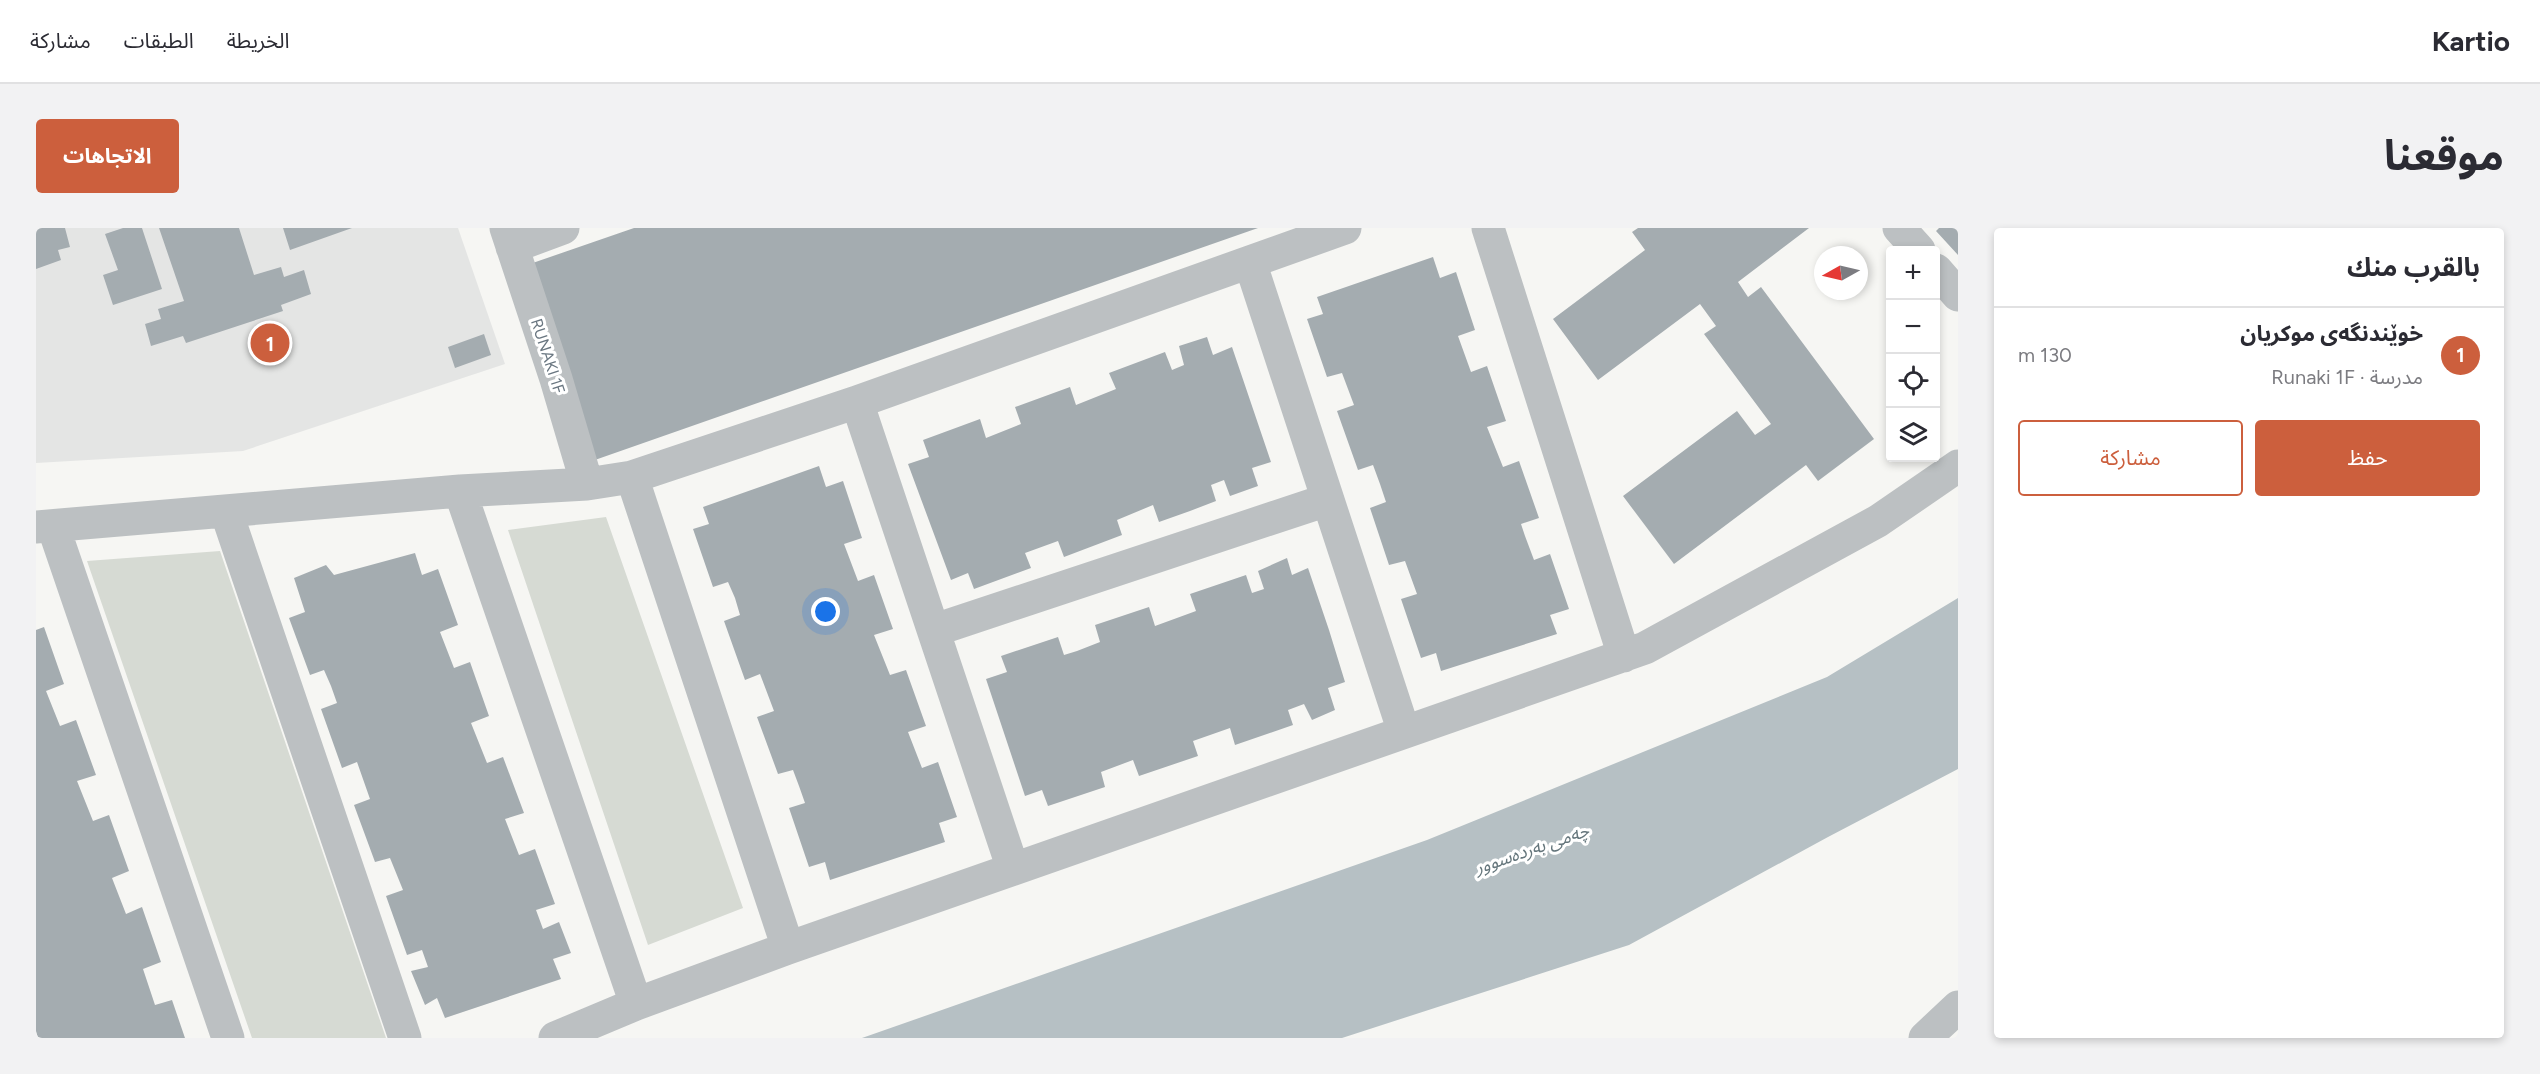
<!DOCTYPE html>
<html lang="ar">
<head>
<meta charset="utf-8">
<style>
	:root { --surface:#fff; --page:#f2f2f3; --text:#2b2b33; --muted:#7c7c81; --line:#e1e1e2; --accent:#cc5f3d }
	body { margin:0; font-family:Figtree,"Noto Sans Arabic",sans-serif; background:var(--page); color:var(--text); direction:rtl }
	.controls { position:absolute; right:18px; top:18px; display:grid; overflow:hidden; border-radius:6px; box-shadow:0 3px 9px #0003 }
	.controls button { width:54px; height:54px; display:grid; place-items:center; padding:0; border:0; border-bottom:2px solid var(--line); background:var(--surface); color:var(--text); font:30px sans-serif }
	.compass { position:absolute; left:1778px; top:18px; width:54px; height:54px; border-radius:50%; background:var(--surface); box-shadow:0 3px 9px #0003; rotate:262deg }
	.you { position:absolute; left:790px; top:384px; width:21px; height:21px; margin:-15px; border:4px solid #fff; border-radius:50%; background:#1a73e8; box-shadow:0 0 0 9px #1a73e833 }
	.badge { display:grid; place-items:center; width:39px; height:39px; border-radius:50%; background:var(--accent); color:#fff; font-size:20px; font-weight:700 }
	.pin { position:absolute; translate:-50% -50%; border:3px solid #fff; box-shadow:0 2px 6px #0006 }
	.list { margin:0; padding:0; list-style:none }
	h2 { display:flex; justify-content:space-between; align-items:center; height:78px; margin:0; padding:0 24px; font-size:26px }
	h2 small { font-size:20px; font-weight:400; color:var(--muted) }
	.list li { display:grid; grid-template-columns:39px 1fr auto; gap:18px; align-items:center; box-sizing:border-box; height:96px; padding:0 24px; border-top:2px solid var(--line) }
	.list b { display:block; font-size:22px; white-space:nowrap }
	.list p { margin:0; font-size:20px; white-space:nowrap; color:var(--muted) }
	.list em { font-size:20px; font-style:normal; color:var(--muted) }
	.actions { display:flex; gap:12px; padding:18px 24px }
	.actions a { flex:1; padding:14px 0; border:2px solid var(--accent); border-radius:6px; text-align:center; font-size:21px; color:var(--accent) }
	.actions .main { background:var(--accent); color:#fff }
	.icon { flex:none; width:33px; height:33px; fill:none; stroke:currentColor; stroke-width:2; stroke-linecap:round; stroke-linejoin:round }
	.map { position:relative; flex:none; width:1922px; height:810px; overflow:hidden; direction:ltr; border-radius:6px }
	header { display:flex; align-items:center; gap:36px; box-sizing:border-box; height:84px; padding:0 30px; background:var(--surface); border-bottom:2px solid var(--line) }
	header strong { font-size:28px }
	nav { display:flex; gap:33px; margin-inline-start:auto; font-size:21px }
	.intro { display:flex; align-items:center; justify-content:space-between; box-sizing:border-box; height:144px; padding:0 36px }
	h1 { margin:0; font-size:42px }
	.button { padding:15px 27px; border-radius:6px; background:var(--accent); color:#fff; font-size:21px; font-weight:700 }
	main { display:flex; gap:36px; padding:0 36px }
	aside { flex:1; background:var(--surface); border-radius:6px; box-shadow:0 3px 9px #0003 }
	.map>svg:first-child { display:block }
	.built { fill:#e4e5e4 }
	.green { fill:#d6dad3 }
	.water { fill:#b6c0c4 }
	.building { fill:#a4acb0 }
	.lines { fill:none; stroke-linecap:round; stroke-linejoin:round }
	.minor { stroke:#bcc0c2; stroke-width:33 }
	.labels { text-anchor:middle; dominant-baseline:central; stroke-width:6; stroke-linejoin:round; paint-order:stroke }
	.street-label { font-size:16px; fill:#697680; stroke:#fff }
	.water-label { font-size:18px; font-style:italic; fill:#65767c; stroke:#fff }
</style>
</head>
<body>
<header>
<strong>Kartio</strong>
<nav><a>الخريطة</a><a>الطبقات</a><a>مشاركة</a></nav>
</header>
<div class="intro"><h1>موقعنا</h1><a class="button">الاتجاهات</a></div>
<main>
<aside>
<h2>بالقرب منك<small></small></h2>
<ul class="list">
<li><span class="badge">1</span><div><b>خوێندنگەی موکریان</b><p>مدرسة · Runaki 1F</p></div><em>130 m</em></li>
</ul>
<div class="actions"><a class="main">حفظ</a><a>مشاركة</a></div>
</aside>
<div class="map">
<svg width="1922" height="810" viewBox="0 0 1922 810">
	<rect width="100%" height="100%" fill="#f6f6f3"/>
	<path class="built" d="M 0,0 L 422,0 L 469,136 L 207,223 L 0,235 Z"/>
	<path class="green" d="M 570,289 L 707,680 L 612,717 L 472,302 Z
		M 184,323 L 350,810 L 216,810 L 51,333 Z"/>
	<path class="water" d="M 1922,370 L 1922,541 L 1792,609 L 1593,717 L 1306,810 L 826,810 L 1391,612 L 1791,449 Z"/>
	<path class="building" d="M 0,0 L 29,0 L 34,19 L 22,22 L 25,32 L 0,41 Z
		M 87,0 L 106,0 L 126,61 L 77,77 L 67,47 L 82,42 L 69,6 Z
		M 123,0 L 203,0 L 218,47 L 245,39 L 248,49 L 268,42 L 275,66 L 245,77 L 247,83 L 150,115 L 147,108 L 115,118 L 109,96 L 125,91 L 122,81 L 148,73 Z
		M 247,0 L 316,0 L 254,22 Z
		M 598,0 L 1222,0 L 556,233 L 488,38 Z
		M 1602,0 L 1773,0 L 1702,54 L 1712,69 L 1725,59 L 1838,211 L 1782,253 L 1770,237 L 1638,336 L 1587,268 L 1701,183 L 1719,207 L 1735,196 L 1668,106 L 1680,98 L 1664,76 L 1562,152 L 1517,91 L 1609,22 L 1596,4 Z
		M 1903,0 L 1922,0 L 1922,27 L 1900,3 Z
		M 1397,29 L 1404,50 L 1420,44 L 1439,102 L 1422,108 L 1435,144 L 1451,138 L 1470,193 L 1451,199 L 1467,239 L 1483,233 L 1503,290 L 1485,296 L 1489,308 L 1498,332 L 1514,326 L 1533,381 L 1514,387 L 1521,406 L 1405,443 L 1400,425 L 1385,430 L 1365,371 L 1381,366 L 1369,333 L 1353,337 L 1334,280 L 1350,274 L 1344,256 L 1337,237 L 1322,242 L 1301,183 L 1318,177 L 1306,145 L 1291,149 L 1271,91 L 1287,86 L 1281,69 Z
		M 448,106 L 455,127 L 419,140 L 412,119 Z
		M 1171,109 L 1177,127 L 1196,119 L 1235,234 L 1216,240 L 1222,258 L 1194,268 L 1188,252 L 1175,257 L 1180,273 L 1154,283 L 1123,294 L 1117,277 L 1081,292 L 1086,307 L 1028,329 L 1022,313 L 989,325 L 995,340 L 938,361 L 932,345 L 915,352 L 872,236 L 893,229 L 887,212 L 944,191 L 950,210 L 985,196 L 979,179 L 1034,159 L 1040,177 L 1080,161 L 1073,145 L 1129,124 L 1136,142 L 1148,137 L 1143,118 Z
		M 783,238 L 790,259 L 807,253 L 826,310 L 808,316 L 822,353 L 838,347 L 857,401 L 838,407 L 854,447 L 870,442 L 890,498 L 872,504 L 886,540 L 902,534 L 921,589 L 903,595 L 909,614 L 794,652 L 789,634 L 773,639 L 753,580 L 769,575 L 763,558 L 757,542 L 742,546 L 721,489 L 738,483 L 724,446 L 709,452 L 688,393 L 704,387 L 699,370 L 692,354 L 677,359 L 657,301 L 673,296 L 667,279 Z
		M 379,325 L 386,347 L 402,341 L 422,397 L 404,404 L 418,440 L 434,434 L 453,488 L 435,495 L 451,535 L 467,529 L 488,585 L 469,591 L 483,627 L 499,621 L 519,676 L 500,682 L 507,701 L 523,694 L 535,725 L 517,731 L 525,751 L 409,790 L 401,770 L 389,777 L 375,743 L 392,739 L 386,722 L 371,727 L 350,668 L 367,662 L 354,630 L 339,634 L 318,577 L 334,571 L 321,534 L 306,540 L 285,481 L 301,475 L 295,458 L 288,442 L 274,447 L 253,390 L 269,384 L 258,350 L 290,337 L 298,347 Z
		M 1251,330 L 1256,347 L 1272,340 L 1293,402 L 1309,454 L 1292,460 L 1299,482 L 1276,492 L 1268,476 L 1252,482 L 1257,497 L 1199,517 L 1194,500 L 1157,513 L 1162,528 L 1103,548 L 1097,532 L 1065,544 L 1069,559 L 1012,578 L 1006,562 L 989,568 L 950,451 L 971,444 L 965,428 L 1022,409 L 1028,427 L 1041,423 L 1064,414 L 1059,397 L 1113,379 L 1119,398 L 1160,383 L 1154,366 L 1210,347 L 1216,365 L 1228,361 L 1222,343 Z
		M 8,399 L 28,456 L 10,463 L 24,498 L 40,492 L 60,547 L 41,553 L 57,593 L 73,587 L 93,643 L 76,650 L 90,686 L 106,679 L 125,734 L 107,741 L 119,777 L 136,772 L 149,810 L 2,810 L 0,803 L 0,402 Z"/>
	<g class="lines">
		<path class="minor" d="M 470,0 L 520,151 L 551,256
			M 1452,0 L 1588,428
			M 1863,0 L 1883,22
			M 476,19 L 527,0
			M 1214,34 L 1368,504
			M 1900,42 L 1922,67
			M 821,174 L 977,641
			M 596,249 L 752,720
			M 424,263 L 600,776
			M 190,283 L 369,810
			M 17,298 L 192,810
			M 0,299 L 424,263 L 551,256 L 596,249 L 821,174 L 1309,0
			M 899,402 L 1291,272
			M 519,810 L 600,776 L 752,720 L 1609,420 L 1842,293 L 1922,238
			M 1889,810 L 1922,779"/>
	</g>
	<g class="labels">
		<g class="street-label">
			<text transform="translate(512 128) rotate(72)">RUNAKI 1F</text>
		</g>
		<g class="water-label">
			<text transform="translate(1496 621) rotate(-19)">چەمی بەردەسوور</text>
		</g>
	</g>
</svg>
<div class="controls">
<button>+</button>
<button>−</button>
<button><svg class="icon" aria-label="locate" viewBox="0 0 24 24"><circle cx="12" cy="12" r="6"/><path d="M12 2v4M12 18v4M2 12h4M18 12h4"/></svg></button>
<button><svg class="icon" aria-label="layers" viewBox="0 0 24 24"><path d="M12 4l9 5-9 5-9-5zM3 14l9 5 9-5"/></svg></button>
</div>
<svg class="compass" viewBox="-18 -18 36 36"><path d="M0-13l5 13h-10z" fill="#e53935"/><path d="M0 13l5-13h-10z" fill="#7c7c81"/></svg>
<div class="you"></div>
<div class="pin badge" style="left:234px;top:115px">1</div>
</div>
</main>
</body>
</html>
